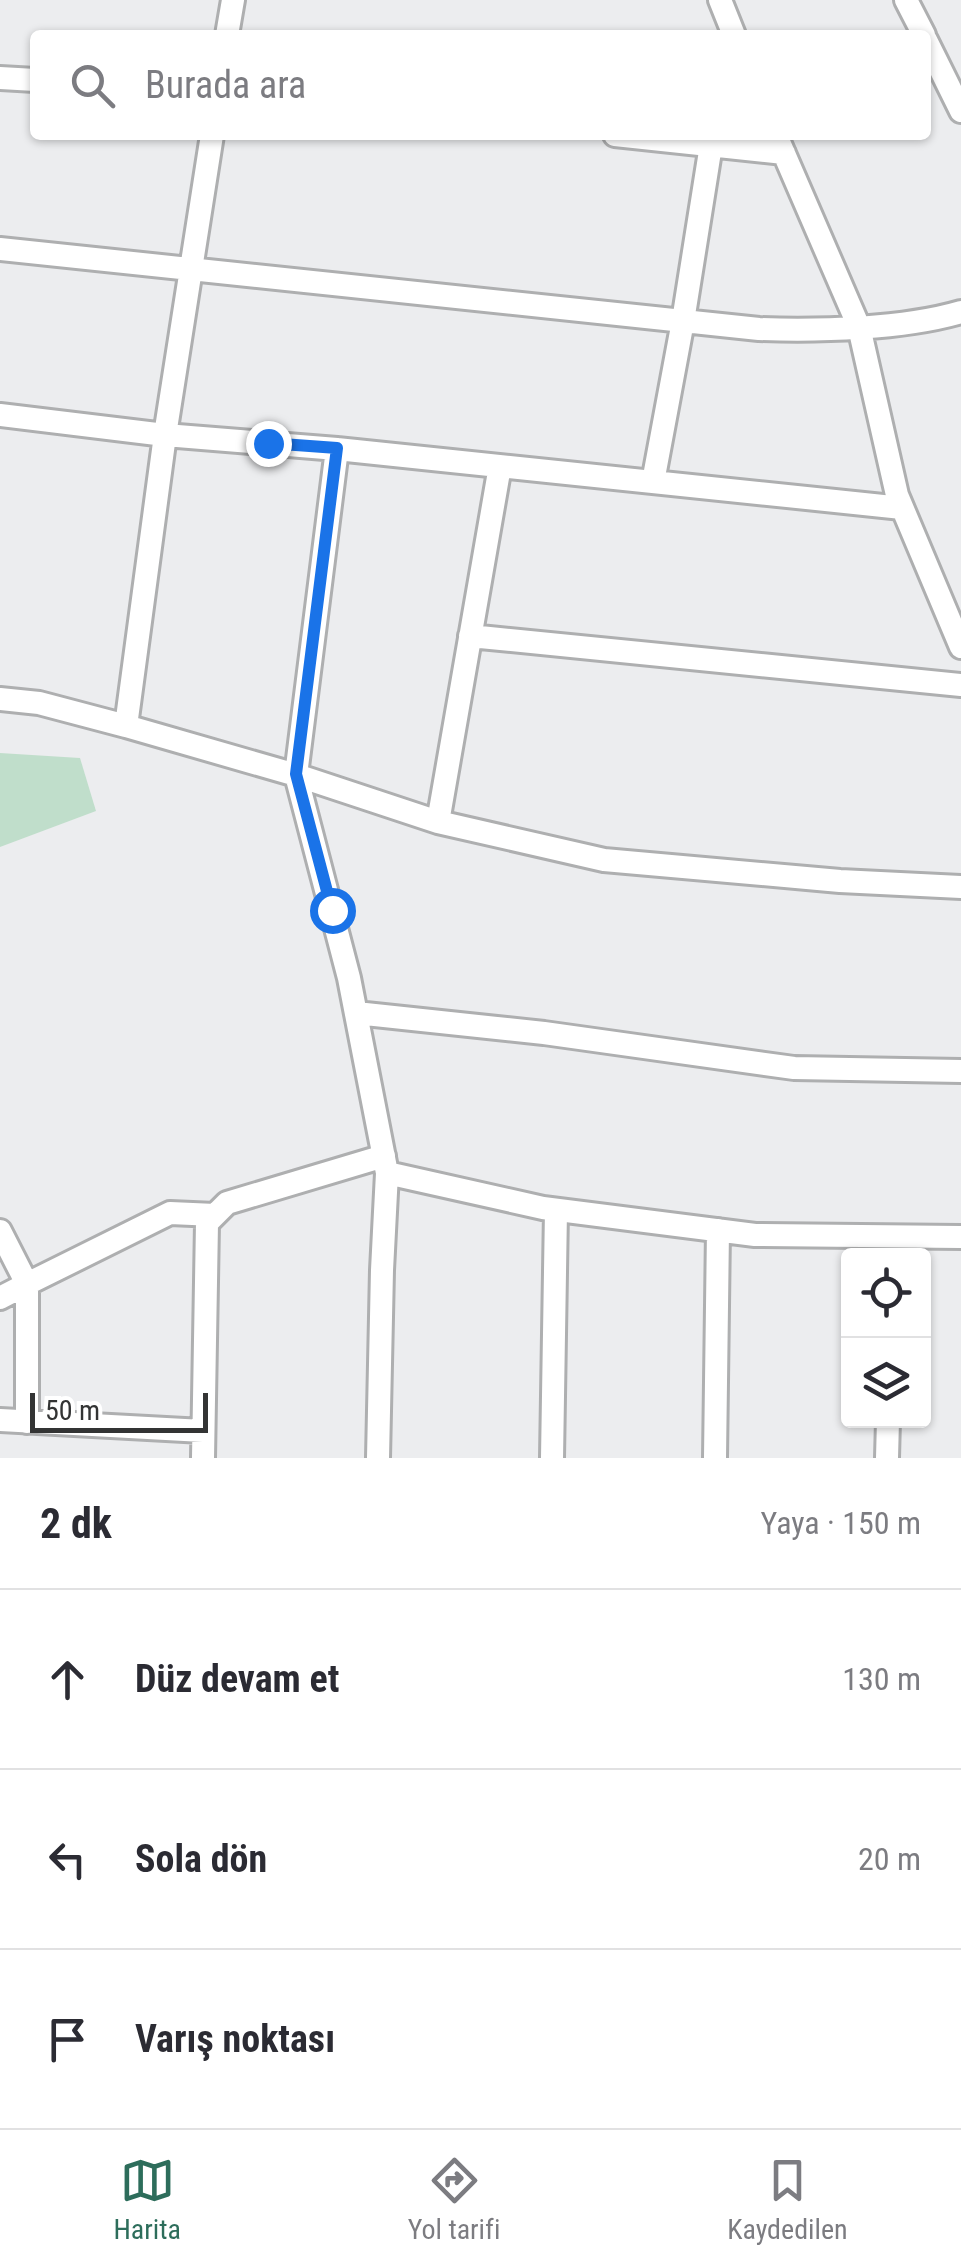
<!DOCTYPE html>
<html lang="tr">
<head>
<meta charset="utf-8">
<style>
	:root { --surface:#fff; --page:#f2f2f3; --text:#2b2b33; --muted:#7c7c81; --line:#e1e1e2; --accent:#2d6d5b }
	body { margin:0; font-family:"Roboto Condensed",sans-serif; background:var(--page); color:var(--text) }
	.controls { position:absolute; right:30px; bottom:30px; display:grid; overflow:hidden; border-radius:10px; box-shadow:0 2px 8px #0004 }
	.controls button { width:90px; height:90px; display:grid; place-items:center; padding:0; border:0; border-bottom:2px solid var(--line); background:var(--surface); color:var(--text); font:50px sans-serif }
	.scale { position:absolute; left:30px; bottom:25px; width:178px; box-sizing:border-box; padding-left:10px; border:5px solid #333434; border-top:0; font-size:28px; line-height:35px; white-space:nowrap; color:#333434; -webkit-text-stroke:8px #fff; paint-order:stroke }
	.stop { position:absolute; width:30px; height:30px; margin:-22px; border:8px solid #1a73e8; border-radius:50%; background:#fff }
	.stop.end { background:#1a73e8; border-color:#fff; box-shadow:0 2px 10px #0008 }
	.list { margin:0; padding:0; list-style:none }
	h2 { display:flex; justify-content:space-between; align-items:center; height:130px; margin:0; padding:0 40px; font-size:42px }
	h2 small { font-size:32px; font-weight:400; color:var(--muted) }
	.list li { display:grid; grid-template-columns:65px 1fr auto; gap:30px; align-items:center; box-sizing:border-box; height:180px; padding:0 40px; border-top:2px solid var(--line) }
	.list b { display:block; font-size:38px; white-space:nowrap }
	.list em { font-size:32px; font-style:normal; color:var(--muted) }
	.icon { flex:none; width:55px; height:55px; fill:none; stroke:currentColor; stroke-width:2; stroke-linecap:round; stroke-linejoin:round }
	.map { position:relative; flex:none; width:961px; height:1458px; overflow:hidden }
	.search { position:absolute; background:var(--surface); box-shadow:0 2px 8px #0004; left:30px; right:30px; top:30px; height:110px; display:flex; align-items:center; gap:25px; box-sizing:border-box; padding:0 35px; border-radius:10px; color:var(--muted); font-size:38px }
	.sheet { height:670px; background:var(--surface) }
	nav { display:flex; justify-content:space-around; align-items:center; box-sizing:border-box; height:140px; border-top:2px solid var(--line); background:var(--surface); font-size:28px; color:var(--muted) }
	nav a { display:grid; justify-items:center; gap:5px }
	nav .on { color:var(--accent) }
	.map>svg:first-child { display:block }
	.green { fill:#c0decb }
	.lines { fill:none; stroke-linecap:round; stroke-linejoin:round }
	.minor-casing { stroke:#aeafb0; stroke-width:28 }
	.minor { stroke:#fff; stroke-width:22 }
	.route { stroke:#1a73e8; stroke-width:12 }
</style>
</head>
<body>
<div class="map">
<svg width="961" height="1458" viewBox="0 0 961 1458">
	<rect width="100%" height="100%" fill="#ecedef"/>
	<path class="green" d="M 0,753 L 80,758 L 96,811 L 0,847 Z"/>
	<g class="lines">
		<g class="minor-casing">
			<path id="minor" d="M 720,0 L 734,35
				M 906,0 L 924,35
				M 227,35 L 233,0
				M 926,40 L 961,111
				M 0,78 L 35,80
				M 615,135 L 784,153
				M 776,135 L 859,327 L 897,495 L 961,647
				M 0,249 L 759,329 C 820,331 903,329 961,312
				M 0,415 L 165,435 L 337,449 L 902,508
				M 337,449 L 296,775 L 349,978 L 387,1173 L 382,1270 L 378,1458
				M 653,482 L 683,321 L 711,145
				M 470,636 L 961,685
				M 0,699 L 39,703 L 126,726 L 296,775 L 438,822 L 604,860 L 840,881 L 961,887
				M 126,726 L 165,435 L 212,135
				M 438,822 L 500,466
				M 356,1013 L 544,1033 L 794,1068 L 961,1071
				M 387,1173 L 543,1208 L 755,1235 L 961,1237
				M 0,1231 L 27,1284 L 170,1213 L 215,1215
				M 0,1298 L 27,1284 L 27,1422
				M 0,1420 L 203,1431
				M 203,1458 L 207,1223 L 227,1203 L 384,1156
				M 552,1458 L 556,1210
				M 715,1458 L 718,1230
				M 887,1458 L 888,1420"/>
		</g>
		<use href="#minor" class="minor"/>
	</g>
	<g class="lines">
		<path class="route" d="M 268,443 L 337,448 L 296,774 L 332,910"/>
	</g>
</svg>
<div class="controls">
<button><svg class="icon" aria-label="locate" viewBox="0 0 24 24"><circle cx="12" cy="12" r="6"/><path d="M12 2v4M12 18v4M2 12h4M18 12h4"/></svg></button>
<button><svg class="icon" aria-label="layers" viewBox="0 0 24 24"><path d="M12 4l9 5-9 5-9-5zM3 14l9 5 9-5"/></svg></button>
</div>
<div class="scale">50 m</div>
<div class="stop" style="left:332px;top:910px"></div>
<div class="stop end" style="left:268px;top:443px"></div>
<div class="search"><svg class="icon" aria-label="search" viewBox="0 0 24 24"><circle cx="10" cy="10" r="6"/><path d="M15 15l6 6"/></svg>Burada ara</div>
</div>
<section class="sheet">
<h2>2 dk<small>Yaya · 150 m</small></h2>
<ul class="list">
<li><svg class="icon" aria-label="ahead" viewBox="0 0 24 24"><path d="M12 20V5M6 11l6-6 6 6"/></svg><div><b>Düz devam et</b></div><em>130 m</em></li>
<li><svg class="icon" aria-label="left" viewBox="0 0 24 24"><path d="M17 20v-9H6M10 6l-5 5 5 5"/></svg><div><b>Sola dön</b></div><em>20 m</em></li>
<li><svg class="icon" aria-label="arrive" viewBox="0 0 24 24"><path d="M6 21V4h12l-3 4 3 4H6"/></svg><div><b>Varış noktası</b></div></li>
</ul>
</section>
<nav>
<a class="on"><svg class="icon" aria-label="map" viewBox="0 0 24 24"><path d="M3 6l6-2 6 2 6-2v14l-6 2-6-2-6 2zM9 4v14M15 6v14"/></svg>Harita</a>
<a><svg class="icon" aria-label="directions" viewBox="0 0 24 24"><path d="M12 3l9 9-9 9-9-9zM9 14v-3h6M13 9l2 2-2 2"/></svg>Yol tarifi</a>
<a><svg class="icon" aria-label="saved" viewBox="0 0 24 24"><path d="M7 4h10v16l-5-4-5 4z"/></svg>Kaydedilen</a>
</nav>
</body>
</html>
